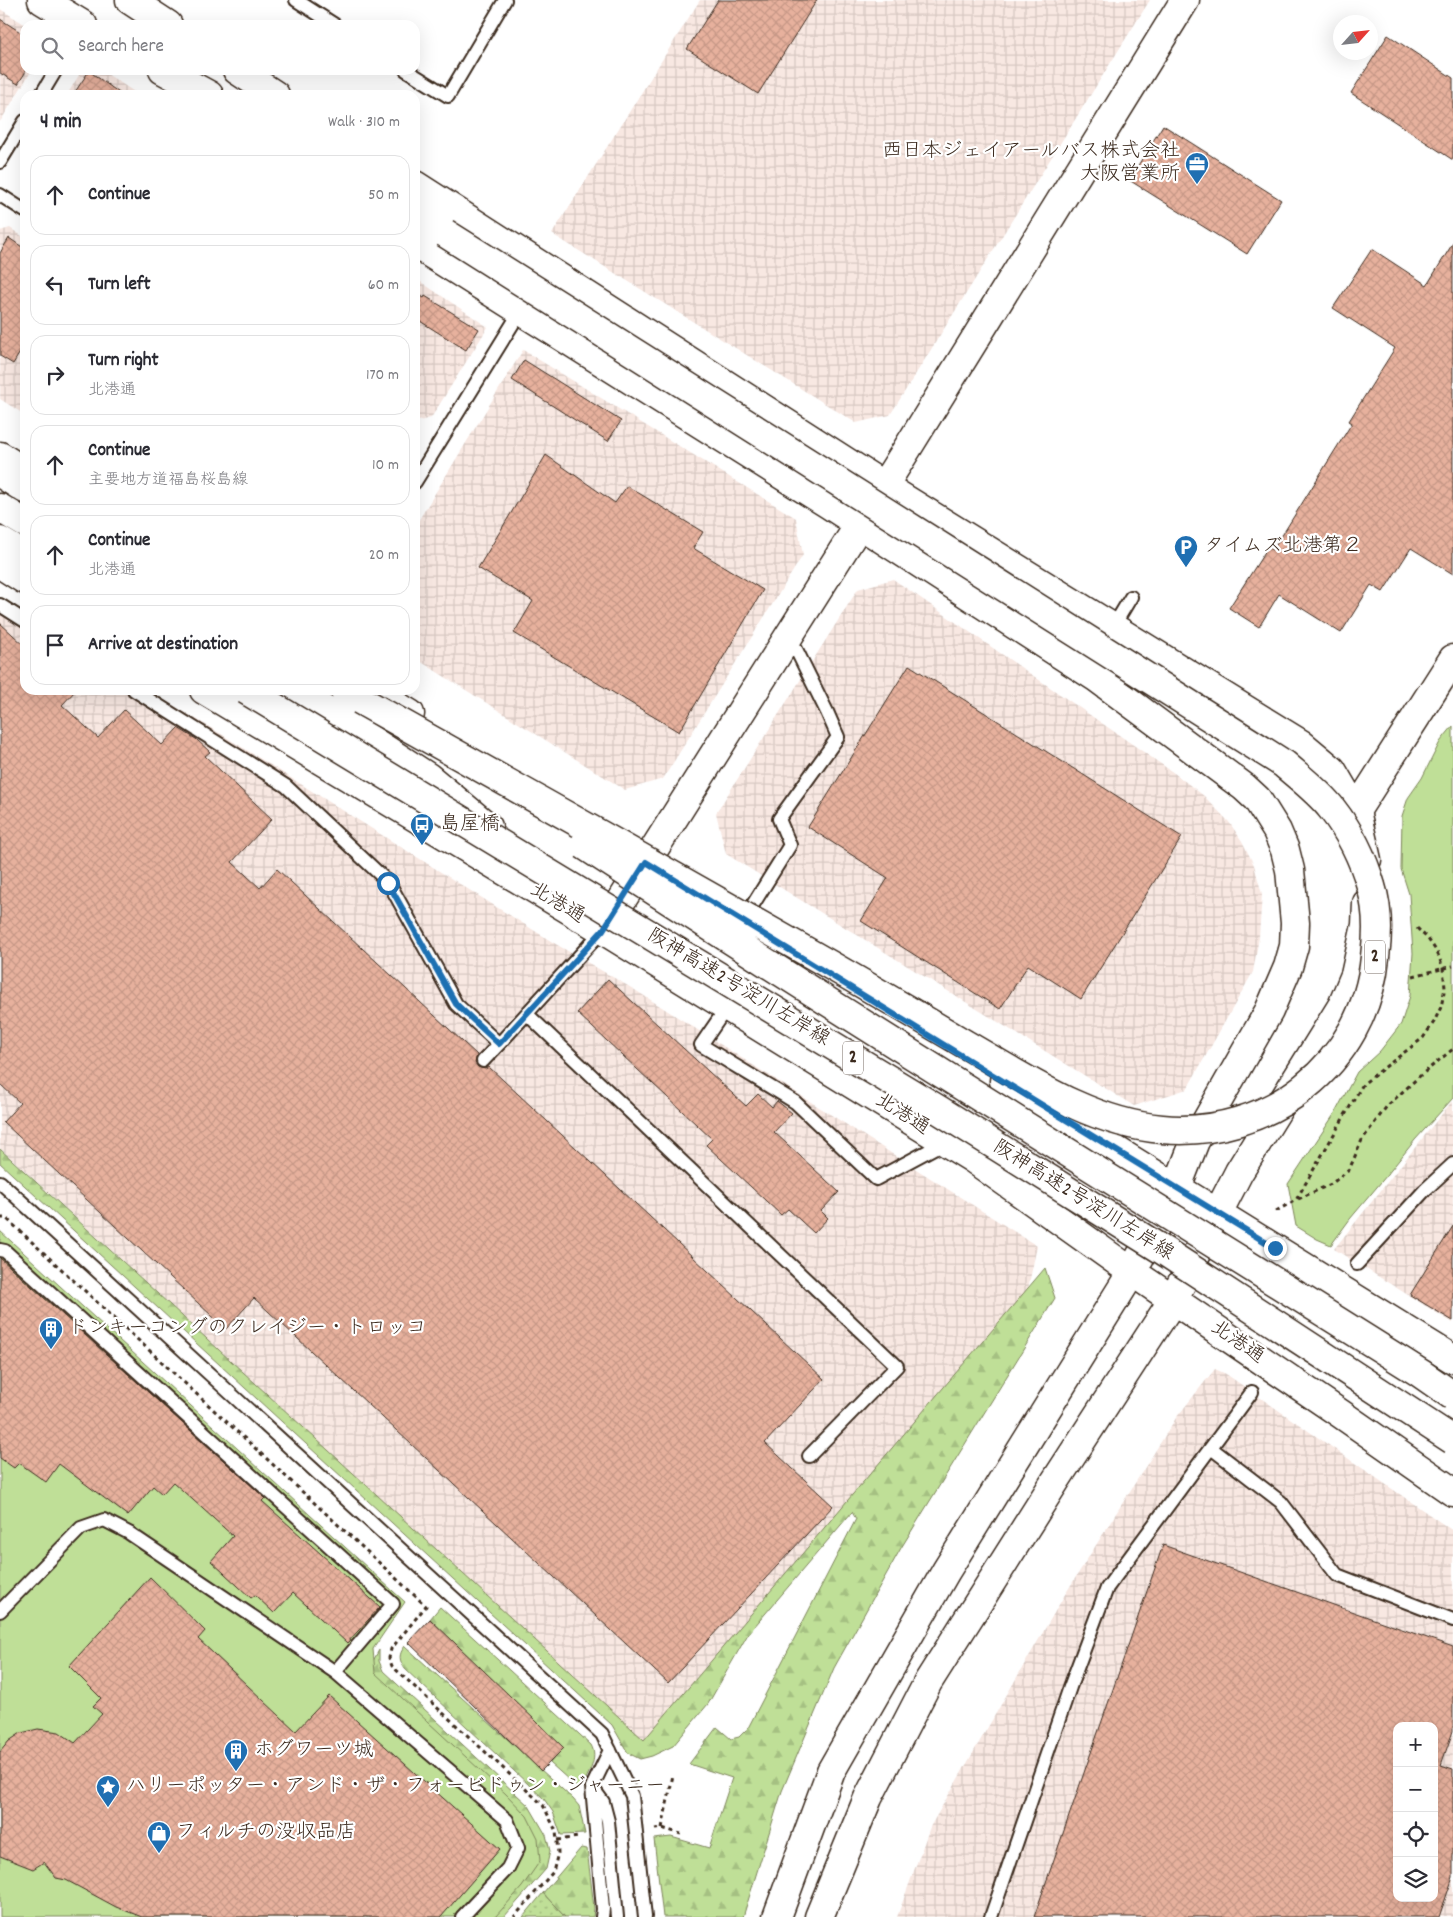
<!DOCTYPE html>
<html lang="en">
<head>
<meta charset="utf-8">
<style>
	:root { --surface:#fff; --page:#f2f2f3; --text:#2b2b33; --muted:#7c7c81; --line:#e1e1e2 }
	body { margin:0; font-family:Dekko,"Klee One",sans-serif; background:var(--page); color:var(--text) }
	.controls { position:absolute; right:15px; bottom:15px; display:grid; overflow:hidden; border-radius:10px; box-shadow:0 5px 20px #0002 }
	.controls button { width:45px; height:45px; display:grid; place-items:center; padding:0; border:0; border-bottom:1px solid var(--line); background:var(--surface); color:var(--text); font:25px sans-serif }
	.compass { position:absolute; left:1333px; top:15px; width:45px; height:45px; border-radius:50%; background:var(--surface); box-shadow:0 5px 20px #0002; rotate:63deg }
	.stop { position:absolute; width:15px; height:15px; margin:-11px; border:4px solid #1f6fb2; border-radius:50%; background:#fff }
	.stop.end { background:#1f6fb2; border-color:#fff; box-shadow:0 1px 5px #0008 }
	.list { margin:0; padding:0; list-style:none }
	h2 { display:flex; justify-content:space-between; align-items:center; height:65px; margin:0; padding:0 20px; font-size:21px }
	h2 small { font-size:16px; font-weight:400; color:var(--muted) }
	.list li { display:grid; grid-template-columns:32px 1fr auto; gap:15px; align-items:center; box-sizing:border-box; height:80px; margin:0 10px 10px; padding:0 10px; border:1px solid var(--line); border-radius:15px }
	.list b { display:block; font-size:19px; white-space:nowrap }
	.list p { margin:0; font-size:16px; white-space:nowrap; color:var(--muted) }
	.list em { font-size:16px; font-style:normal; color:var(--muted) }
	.icon { flex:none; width:28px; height:28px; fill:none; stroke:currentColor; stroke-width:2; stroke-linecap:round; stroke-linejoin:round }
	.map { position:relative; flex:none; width:1453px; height:1917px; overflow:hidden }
	.search { position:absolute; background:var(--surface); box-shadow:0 5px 20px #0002; left:20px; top:20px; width:400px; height:55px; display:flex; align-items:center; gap:12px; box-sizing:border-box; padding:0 18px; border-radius:15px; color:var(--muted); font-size:19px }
	.panel { position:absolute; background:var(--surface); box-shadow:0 5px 20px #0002; left:20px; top:90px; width:400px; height:605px; border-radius:15px }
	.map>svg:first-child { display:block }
	.industrial { fill:url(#industrial-grid); fill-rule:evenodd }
	.grass { fill:url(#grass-dots); stroke:#7d845a }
	.forest { fill:url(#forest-firs); stroke:#7d845a }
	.park { fill:#bfdf97; stroke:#7d845a }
	.building { fill:url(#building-cross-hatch); stroke:#3b2a1e; fill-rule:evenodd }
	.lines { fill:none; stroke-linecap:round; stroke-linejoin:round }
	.service-casing { stroke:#3b2a1e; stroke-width:16 }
	.tertiary-casing { stroke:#3b2a1e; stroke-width:31 }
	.primary-casing { stroke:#3b2a1e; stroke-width:31 }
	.motorway-casing { stroke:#3b2a1e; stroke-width:31 }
	.path { stroke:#3b2a1e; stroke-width:3; stroke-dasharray:4 4; stroke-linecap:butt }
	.service { stroke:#fff; stroke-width:12 }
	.tertiary { stroke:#fff; stroke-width:28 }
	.primary { stroke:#fff; stroke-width:28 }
	.motorway { stroke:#fff; stroke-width:28 }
	.motorway-bridge-casing { stroke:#3b2a1e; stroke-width:31; stroke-linecap:butt }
	.motorway-bridge { stroke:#fff; stroke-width:28 }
	.route { stroke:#1f6fb2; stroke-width:6 }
	.labels { text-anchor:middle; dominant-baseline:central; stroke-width:4.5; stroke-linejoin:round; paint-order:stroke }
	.shield { fill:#fff; stroke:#766a62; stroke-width:1 }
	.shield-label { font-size:19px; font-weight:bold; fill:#3b2a1e }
	.poi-label { font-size:20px; fill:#3b2a1e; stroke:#fff; text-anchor:start }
	.street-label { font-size:20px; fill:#3b2a1e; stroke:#fff }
</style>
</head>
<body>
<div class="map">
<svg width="1453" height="1917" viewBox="0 0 1453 1917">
	<defs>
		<pattern id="industrial-grid" width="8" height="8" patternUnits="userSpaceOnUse" patternTransform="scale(1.25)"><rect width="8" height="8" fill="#f8e8e2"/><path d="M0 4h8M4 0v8" fill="none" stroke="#d6c7c1"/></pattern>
		<pattern id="grass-dots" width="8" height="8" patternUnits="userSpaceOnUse" patternTransform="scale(1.25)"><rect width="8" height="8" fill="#bfdf97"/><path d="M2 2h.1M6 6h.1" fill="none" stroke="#a5c082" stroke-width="1.8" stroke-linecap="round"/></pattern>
		<pattern id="forest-firs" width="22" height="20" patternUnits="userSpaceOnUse" patternTransform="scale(1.25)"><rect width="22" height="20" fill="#bfdf97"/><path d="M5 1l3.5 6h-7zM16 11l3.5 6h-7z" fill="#a5c082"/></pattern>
		<pattern id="building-cross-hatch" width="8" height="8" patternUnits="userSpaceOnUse" patternTransform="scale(1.25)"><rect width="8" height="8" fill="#e7b19d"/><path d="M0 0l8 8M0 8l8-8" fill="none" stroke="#c79887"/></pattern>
	</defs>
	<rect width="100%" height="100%" fill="#fff"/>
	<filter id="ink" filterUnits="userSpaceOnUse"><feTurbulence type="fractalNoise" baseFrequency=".02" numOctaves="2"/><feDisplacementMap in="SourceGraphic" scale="10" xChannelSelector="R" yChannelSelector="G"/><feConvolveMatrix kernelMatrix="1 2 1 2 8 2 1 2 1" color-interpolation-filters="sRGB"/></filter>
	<g filter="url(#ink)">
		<path class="industrial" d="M 700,0 L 1150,0 L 890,415 L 856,423 L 552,234 Z
			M 0,9 L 26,25 L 25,70 L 32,70 L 0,122 Z
			M 82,70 L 101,70 L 139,95 L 67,95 Z
			M 10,228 L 25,238 L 25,415 L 0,399 L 0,231 Z
			M 415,278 L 488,327 L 431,418 L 415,422 Z
			M 523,350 L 796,518 L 803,555 L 663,779 L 625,790 L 415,658 L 415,526 Z
			M 893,579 L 1174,773 L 1204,796 L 1229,822 L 1242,841 L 1254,865 L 1262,894 L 1259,937 L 1253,972 L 1187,1089 L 1134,1106 L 726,854 L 716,813 L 858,589 Z
			M 0,599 L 25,615 L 25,690 L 147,690 L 221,734 L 554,943 L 635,990 L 1037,1246 L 1028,1289 L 644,1741 L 0,1148 Z
			M 1453,1100 L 1453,1323 L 1334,1249 Z
			M 1215,1369 L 1226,1374 L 1453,1531 L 1453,1917 L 897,1917 L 930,1827 L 1064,1596 L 1176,1418 ZM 1397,1726 L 1434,1726 L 1434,1898 L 1397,1898 Z"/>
		<path class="grass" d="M 543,1893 L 565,1917 L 523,1917 Z"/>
		<path class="forest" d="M 0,1149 L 644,1740 L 1045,1268 L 1055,1298 L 901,1548 L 834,1668 L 782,1791 L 743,1917 L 663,1917 L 654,1839 L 671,1837 L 709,1848 L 732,1778 L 689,1764 L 717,1727 L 731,1739 L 739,1737 L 748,1728 L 856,1519 L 852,1512 L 748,1634 L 708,1704 L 673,1746 L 652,1756 L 640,1759 L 628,1753 L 612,1725 L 0,1163 Z
			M 440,1607 L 591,1745 C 599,1759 588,1773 582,1787 L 579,1789 L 550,1763 L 563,1748 L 430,1619 Z
			M 405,1646 L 573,1799 L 579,1806 L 585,1834 L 561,1835 L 553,1812 L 544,1799 L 405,1669 C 399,1660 398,1655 405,1646 Z
			M 379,1650 L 379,1661 L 383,1671 L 529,1806 L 546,1835 L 550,1851 L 546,1869 L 504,1917 L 479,1917 L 372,1686 L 372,1663 Z
			M 581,1848 L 587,1849 L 594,1908 L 593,1917 L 565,1917 L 543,1893 Z"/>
		<path class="park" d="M 1453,726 L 1453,1098 L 1415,1140 L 1387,1175 L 1350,1219 L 1331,1245 L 1317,1239 L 1296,1226 L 1288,1184 L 1335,1113 L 1357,1072 L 1380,1051 L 1401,1024 L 1410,996 L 1413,953 L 1409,894 L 1401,869 L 1402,816 L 1408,798 L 1422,778 L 1440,742 Z
			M 0,1231 L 405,1602 L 373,1649 L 375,1673 L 506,1794 L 527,1816 L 538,1838 L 540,1861 L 522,1887 L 495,1917 L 0,1917 Z"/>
		<path class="building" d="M 718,0 L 817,0 L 758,94 L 687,49 Z
			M 0,19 L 25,35 L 25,73 L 18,84 L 0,73 Z
			M 1388,35 L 1453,78 L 1453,160 L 1351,93 Z
			M 89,71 L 122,95 L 73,95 Z
			M 1163,125 L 1281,200 L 1247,254 L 1129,180 Z
			M 9,238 L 25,249 L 25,344 L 13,364 L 0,356 L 0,253 Z
			M 1453,243 L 1453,574 L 1411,548 L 1383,592 L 1371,585 L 1341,633 L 1279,594 L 1259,627 L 1229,608 L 1268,547 L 1273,550 L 1352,423 L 1349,421 L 1395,348 L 1333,308 L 1372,249 L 1427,285 Z
			M 415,292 L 424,298 L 425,296 L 479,329 L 466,350 L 415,318 Z
			M 524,360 L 621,421 L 608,441 L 512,380 Z
			M 546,455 L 615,503 L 627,486 L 703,532 L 693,548 L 763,590 L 679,732 L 514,633 L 533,601 L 478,568 Z
			M 0,623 L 25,646 L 25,690 L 76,690 L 62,705 L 98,738 L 124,710 L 162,745 L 178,728 L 196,739 L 210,752 L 205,756 L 272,819 L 232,862 L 260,888 L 277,869 L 477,1055 L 475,1063 L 478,1067 L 485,1069 L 489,1067 L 824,1379 L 765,1443 L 833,1506 L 668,1683 L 254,1298 L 226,1329 L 3,1122 L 20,1103 L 0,1084 Z
			M 909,665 L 1182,837 L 1081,999 L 1028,965 L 1000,1009 L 861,921 L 888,878 L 808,827 Z
			M 608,979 L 746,1106 L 758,1094 L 772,1107 L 777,1101 L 792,1113 L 774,1132 L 839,1192 L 821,1211 L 828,1218 L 814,1233 L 788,1209 L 781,1215 L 706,1145 L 712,1139 L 577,1013 Z
			M 1453,1226 L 1453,1321 L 1410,1295 Z
			M 0,1258 L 265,1498 L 262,1501 L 380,1607 L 347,1643 L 293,1593 L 274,1613 L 255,1595 L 251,1598 L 211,1561 L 233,1536 L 173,1482 L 162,1494 L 153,1486 L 128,1516 L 59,1464 L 46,1482 L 19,1463 L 14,1468 L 0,1458 Z
			M 1163,1545 L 1453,1647 L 1453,1731 L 1441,1765 L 1453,1769 L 1453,1877 L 1439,1917 L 1034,1917 ZM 1397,1726 L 1434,1726 L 1434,1898 L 1397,1898 Z
			M 150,1577 L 205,1631 L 198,1639 L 296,1731 L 329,1696 L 500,1849 L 441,1917 L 142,1917 L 116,1907 L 66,1880 L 56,1878 L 44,1862 L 33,1869 L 0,1856 L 0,1752 L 9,1741 L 21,1733 L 38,1729 L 59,1732 L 75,1743 L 102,1714 L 93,1706 L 101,1698 L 69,1666 Z
			M 430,1619 L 564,1748 L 541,1771 L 408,1642 Z"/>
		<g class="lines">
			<g class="service-casing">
				<path id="service" d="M 296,0 L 335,25
					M 406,70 L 448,96 L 505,0
					M 41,95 L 56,70
					M 0,162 L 25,121
					M 0,195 L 25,211
					M 415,482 L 520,312
					M 0,605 L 25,621
					M 1113,627 L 1131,597
					M 134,690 L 286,786 L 389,883 L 456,1004 L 499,1044 L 603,930
					M 744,919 L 790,845 L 779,819 L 838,737 L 827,712 L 789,635
					M 727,1007 L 701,1045 L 795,1102 L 876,1179 L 945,1142
					M 527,1014 L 897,1366 L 809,1456
					M 483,1061 L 499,1044
					M 0,1182 L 602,1734 L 632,1796 L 645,1917
					M 0,1250 L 5,1251 L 393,1604 L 335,1672
					M 1357,1264 L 1425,1190 L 1453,1164
					M 1211,1448 L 1281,1502 L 1337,1575 L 1453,1620
					M 0,1611 L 81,1528 L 104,1520 L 129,1533 L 335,1672 L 507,1820 L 518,1848 L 508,1868 L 462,1917
					M 592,1787 L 603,1802 L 608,1821 L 617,1917
					M 602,1917 L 603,1909 L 592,1787 L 610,1750
					M 991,1917 L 1070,1687 L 1107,1588 L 1252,1392"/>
			</g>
			<g class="tertiary-casing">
				<path id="tertiary" d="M 42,0 L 83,25
					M 130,0 L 168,25
					M 237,70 L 275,95
					M 415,185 L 884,486 L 1301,744 L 1332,770 L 1356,811 L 1367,860
					M 415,244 L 828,504 L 1097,678 L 1244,787 L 1257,799 L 1277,831 L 1285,850 L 1290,870 L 1295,923 L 1294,946 L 1288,967 L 1269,1011 L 1195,1141 L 1177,1187 L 1132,1272 L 946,1571 L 831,1771 L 777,1917
					M 1356,811 L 1453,659
					M 603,930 L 902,457 L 1185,0
					M 819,1917 L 868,1798 L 928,1682 L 1056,1480 L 1173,1300 L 1239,1172 L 1342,1006 L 1355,975 L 1366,925 L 1367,903"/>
			</g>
			<g class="primary-casing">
				<path id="primary" d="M 0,456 L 25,472
					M 0,564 L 25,580
					M 204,690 L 603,930 L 972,1158 L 1132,1272 L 1341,1414 L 1453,1492
					M 371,690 L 410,714
					M 1004,1081 L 1453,1359"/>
			</g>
			<g class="motorway-casing">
				<path id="motorway" d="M 163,70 L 209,95
					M 415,215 L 445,233
					M 0,473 L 25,489
					M 0,508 L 25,523
					M 0,541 L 25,556
					M 294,690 L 428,777 L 488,827
					M 344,690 L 360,700
					M 526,865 L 578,916"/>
			</g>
			<path class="path" d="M 1417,928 L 1428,939 L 1437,952 L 1443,968 L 1445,988 L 1441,1007 L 1434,1022 L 1423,1038 L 1363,1084 L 1296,1200 L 1331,1184 L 1349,1170 L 1362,1140 L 1387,1106 L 1421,1075 L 1453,1049
				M 1413,976 L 1453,966
				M 1276,1211 L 1296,1200
				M 0,1218 L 6,1218 L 426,1606 L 391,1649 L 389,1658 L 392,1666 L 543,1805 L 556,1831 L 558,1853 L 553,1872 L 514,1917
				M 662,1828 L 673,1775
				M 655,1829 L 662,1828 L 681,1834
				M 557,1840 L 579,1837"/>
			<use href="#service" class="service"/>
			<use href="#tertiary" class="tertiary"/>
			<use href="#primary" class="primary"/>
			<use href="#motorway" class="motorway"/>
			<g class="motorway-bridge-casing">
				<path id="motorway-bridge" d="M 246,690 L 939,1110 L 1164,1251 L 1453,1440
					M 360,700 C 508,783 655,865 802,949 C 857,980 911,1012 965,1044 C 1026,1079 1090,1123 1162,1129 C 1268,1139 1365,1064 1375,957 C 1378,934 1378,908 1371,886 C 1363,858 1350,832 1332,809 C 1319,792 1300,778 1284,764 L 445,233
					M 584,845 C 860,1025 1141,1197 1420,1373 L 1453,1396"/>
			</g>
			<use href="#motorway-bridge" class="motorway-bridge"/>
		</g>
	</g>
	<g class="lines" filter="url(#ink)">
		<path class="route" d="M 388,883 L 456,1004 L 499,1044 L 603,930 L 646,862 L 1275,1248"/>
	</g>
	<defs>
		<g id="office-pin" transform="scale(1.25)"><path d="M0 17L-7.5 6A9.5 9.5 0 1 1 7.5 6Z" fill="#1f6fb2" stroke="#fff"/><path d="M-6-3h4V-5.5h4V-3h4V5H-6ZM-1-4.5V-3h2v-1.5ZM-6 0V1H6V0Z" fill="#fff"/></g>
		<g id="parking-pin" transform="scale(1.25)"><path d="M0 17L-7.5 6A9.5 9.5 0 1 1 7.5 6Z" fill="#1f6fb2" stroke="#fff"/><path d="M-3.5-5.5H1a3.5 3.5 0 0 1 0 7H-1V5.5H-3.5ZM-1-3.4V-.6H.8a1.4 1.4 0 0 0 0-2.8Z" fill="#fff"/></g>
		<g id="bus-pin" transform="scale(1.25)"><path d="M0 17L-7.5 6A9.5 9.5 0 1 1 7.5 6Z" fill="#1f6fb2" stroke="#fff"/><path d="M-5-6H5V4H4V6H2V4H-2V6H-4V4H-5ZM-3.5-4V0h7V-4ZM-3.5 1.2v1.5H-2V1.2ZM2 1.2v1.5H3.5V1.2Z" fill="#fff"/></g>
		<g id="building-pin" transform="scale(1.25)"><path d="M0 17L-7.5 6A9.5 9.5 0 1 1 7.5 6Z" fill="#1f6fb2" stroke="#fff"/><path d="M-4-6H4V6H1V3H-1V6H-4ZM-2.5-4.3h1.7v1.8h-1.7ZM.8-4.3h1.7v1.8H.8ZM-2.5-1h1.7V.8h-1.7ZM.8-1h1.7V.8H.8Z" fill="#fff"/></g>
		<g id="sight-pin" transform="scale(1.25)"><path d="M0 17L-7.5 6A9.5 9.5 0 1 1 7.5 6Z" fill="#1f6fb2" stroke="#fff"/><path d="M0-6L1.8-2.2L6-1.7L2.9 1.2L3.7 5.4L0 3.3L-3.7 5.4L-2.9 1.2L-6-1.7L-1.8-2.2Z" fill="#fff"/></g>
		<g id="shop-pin" transform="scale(1.25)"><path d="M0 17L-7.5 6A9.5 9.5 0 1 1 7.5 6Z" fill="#1f6fb2" stroke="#fff"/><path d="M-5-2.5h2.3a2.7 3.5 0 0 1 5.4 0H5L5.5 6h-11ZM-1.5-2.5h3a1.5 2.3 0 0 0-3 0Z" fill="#fff"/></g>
	</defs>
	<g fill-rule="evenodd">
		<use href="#office-pin" x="1197" y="164"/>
		<use href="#parking-pin" x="1186" y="547"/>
		<use href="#bus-pin" x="422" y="825"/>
		<use href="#building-pin" x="51" y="1329"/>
		<use href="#building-pin" x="236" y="1751"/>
		<use href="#sight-pin" x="108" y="1787"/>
		<use href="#shop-pin" x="159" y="1833"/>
	</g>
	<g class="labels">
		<g class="shield">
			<rect x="1365" y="940.5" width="20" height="33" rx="4"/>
			<rect x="843" y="1041.5" width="20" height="33" rx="4"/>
		</g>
		<g class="shield-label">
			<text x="1375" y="957">2</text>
			<text x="853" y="1058">2</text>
		</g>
		<g class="poi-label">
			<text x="1180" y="152" text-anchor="end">西日本ジェイアールバス株式会社<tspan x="1180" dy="23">大阪営業所</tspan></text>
			<text x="1204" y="547">タイムズ北港第２</text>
			<text x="440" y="825">島屋橋</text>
			<text x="68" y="1329">ドンキーコングのクレイジー・トロッコ</text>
			<text x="254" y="1751">ホグワーツ城</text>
			<text x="126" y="1787">ハリーポッター・アンド・ザ・フォービドゥン・ジャーニー</text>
			<text x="176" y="1833">フィルチの没収品店</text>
		</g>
		<g class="street-label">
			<text transform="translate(557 904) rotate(31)">北港通</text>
			<text transform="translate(738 988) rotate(31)">阪神高速2号淀川左岸線</text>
			<text transform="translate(902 1115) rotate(32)">北港通</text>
			<text transform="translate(1083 1201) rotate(32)">阪神高速2号淀川左岸線</text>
			<text transform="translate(1237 1343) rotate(34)">北港通</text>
		</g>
	</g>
</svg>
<div class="controls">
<button>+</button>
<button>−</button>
<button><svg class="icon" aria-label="locate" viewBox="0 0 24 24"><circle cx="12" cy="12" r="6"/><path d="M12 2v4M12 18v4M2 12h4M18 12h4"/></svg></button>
<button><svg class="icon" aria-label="layers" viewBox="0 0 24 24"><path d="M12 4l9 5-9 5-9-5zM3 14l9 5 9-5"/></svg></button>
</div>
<svg class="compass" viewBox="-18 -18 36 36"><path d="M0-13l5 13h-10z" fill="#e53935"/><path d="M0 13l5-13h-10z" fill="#7c7c81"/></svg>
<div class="stop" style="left:388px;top:883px"></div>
<div class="stop end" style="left:1275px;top:1248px"></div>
<div class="search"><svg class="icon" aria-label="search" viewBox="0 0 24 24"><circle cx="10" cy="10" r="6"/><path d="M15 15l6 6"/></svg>Search here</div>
<section class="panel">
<h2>4 min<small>Walk · 310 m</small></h2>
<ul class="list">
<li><svg class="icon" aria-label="ahead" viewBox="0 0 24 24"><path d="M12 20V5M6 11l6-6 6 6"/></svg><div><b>Continue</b></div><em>50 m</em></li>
<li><svg class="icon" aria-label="left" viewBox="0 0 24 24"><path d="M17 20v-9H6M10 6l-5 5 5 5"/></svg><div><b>Turn left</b></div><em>60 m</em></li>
<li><svg class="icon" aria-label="right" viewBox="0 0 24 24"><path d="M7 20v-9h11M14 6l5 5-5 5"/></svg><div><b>Turn right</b><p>北港通</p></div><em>170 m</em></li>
<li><svg class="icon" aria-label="ahead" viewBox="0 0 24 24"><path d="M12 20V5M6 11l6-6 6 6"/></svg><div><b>Continue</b><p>主要地方道福島桜島線</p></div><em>10 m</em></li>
<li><svg class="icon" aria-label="ahead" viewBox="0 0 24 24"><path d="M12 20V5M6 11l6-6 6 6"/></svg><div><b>Continue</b><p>北港通</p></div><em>20 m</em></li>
<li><svg class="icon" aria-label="arrive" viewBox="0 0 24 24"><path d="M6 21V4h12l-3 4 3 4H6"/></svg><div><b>Arrive at destination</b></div></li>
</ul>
</section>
</div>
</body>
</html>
